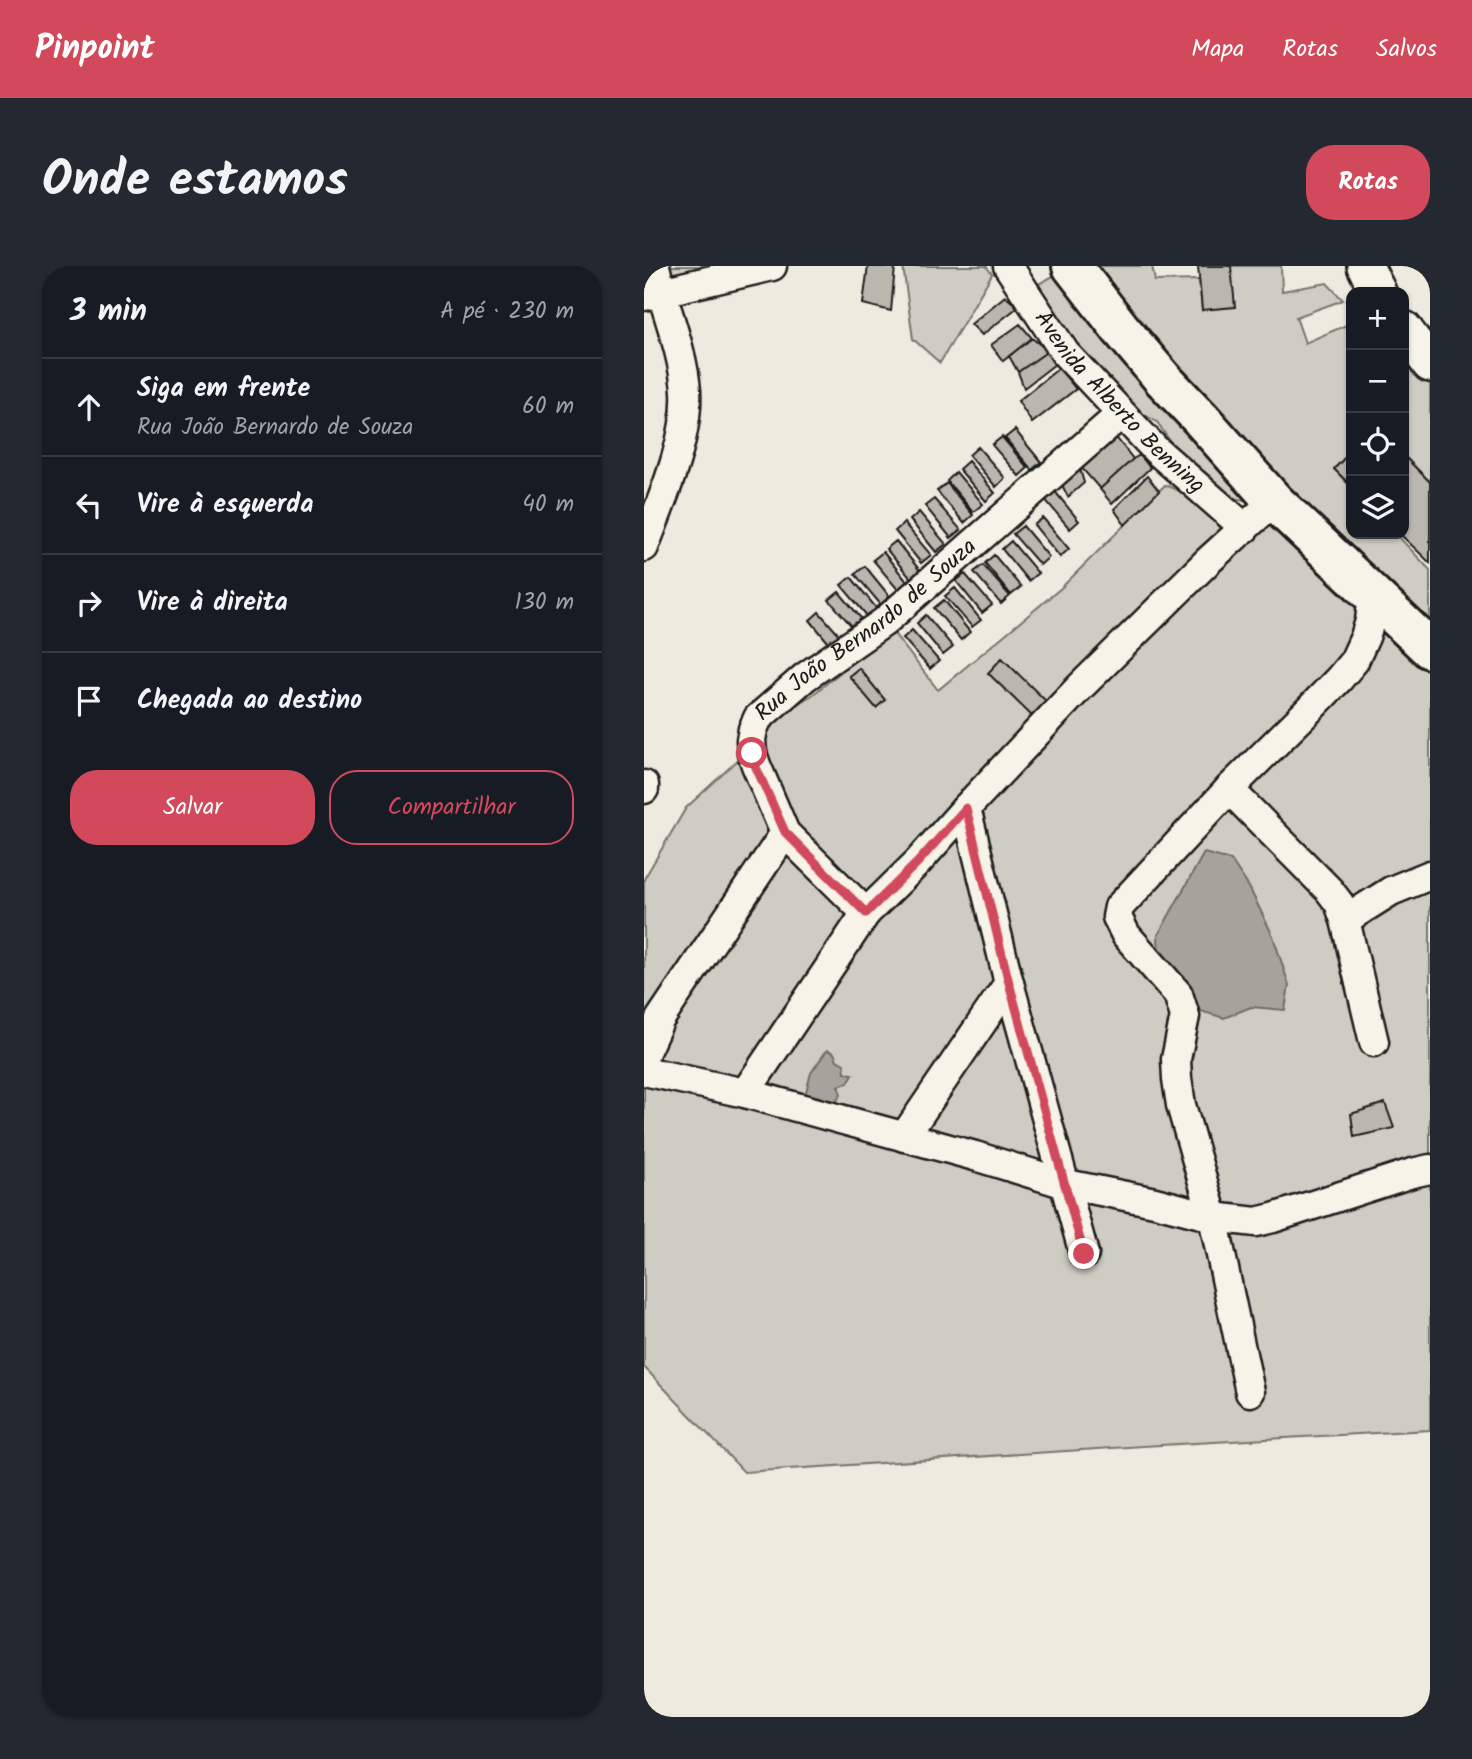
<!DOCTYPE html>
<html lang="pt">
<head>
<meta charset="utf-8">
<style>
	:root { --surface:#171b24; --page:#242831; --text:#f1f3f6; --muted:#9ea1a6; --line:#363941; --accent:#d1495b }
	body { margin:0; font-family:Kalam,sans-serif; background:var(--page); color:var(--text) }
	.controls { position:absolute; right:21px; top:21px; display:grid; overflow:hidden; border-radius:14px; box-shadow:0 2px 5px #0004 }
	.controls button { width:63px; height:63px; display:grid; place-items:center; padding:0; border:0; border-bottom:2px solid var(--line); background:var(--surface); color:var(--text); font:35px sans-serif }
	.stop { position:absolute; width:21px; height:21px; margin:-16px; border:5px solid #d1495b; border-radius:50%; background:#fff }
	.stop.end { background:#d1495b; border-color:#fff; box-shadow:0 2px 7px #0008 }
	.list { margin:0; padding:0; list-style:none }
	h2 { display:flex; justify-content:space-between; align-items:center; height:91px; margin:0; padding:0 28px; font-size:30px }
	h2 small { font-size:23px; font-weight:400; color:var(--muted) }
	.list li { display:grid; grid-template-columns:46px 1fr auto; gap:21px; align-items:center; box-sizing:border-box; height:98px; padding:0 28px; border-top:2px solid var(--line) }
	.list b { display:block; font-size:26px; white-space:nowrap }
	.list p { margin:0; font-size:23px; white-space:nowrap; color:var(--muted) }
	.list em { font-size:23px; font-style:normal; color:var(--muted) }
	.actions { display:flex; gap:14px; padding:21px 28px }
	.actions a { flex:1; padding:16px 0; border:2px solid var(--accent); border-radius:28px; text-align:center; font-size:24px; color:var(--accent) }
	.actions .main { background:var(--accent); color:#fff }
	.icon { flex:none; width:38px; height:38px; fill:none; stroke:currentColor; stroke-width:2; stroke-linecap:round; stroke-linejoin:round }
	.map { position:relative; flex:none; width:786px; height:1451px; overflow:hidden; border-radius:28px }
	header { display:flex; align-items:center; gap:42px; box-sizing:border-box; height:98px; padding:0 35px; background:var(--accent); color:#fff }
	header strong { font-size:33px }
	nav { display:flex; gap:38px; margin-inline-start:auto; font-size:24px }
	.intro { display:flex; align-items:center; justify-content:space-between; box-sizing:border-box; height:168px; padding:0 42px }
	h1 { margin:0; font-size:49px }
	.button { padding:18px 32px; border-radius:28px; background:var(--accent); color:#fff; font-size:24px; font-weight:700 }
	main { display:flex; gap:42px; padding:0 42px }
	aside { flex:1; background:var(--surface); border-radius:28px; box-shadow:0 2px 5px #0004 }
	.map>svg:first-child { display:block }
	.green { fill:#cfccc3; stroke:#767470; stroke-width:2 }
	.water { fill:#a6a39d; stroke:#6f6d69; stroke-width:2 }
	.building { fill:#bab7af; stroke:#1c1c1c; stroke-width:2 }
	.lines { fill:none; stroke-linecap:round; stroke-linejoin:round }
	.minor-casing { stroke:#1c1c1c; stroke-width:33 }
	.tertiary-casing { stroke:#1c1c1c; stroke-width:40 }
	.primary-casing { stroke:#1c1c1c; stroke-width:44 }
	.minor { stroke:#f7f3e8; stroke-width:28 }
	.tertiary { stroke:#f7f3e8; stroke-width:35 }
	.primary { stroke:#f7f3e8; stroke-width:38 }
	.route { stroke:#d1495b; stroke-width:9 }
	.labels { text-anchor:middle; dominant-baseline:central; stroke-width:6; stroke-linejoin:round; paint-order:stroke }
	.street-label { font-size:23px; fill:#1c1c1c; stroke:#f7f3e8 }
</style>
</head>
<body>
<header>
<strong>Pinpoint</strong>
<nav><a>Mapa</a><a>Rotas</a><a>Salvos</a></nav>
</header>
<div class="intro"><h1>Onde estamos</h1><a class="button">Rotas</a></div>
<main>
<aside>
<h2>3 min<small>A pé · 230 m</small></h2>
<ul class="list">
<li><svg class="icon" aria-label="ahead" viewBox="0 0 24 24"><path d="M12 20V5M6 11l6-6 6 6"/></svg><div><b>Siga em frente</b><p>Rua João Bernardo de Souza</p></div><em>60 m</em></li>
<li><svg class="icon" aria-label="left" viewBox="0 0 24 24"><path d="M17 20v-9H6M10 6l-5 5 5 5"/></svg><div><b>Vire à esquerda</b></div><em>40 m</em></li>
<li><svg class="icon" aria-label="right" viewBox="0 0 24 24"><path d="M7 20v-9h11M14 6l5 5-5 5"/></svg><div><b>Vire à direita</b></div><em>130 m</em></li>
<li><svg class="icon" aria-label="arrive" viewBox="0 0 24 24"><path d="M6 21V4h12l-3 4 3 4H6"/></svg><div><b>Chegada ao destino</b></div></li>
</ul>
<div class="actions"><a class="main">Salvar</a><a>Compartilhar</a></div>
</aside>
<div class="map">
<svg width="786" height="1451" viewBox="0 0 786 1451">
	<rect width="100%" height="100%" fill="#eeeae0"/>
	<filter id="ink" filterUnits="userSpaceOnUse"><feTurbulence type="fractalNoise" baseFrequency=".0143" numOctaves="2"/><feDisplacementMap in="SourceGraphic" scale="14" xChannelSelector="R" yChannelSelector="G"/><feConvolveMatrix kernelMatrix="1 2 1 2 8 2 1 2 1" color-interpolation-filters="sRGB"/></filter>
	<g filter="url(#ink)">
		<path class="green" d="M 10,0 L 82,0 L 14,15 Z
			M 259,0 L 342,0 L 348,8 L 296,97 L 269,73 Z
			M 431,0 L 508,0 L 511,15 L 555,14 L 558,44 L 587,0 L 637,0 L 638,25 L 683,17 L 699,34 L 652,51 L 661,77 L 707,57 L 707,185 L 690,203 L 707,221 L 707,268 L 752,268 L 786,304 L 786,378 Z
			M 411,9 L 617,237 L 583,231 L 534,187 L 513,156 L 485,140 L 434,98 L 391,20 Z
			M 760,83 L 786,119 L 786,216 L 760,190 Z
			M 521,219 L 583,244 L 633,256 L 786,403 L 786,1164 L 499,1180 L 100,1206 L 0,1101 L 0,613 L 42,542 L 109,480 L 112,461 L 167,430 L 248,365 L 294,424 L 417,322 Z"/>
		<path class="water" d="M 560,587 L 587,594 L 605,621 L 629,670 L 645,719 L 641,744 L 607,741 L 580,752 L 553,744 L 515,694 L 514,669 Z
			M 183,784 L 190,787 L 193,794 L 200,798 L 201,807 L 209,808 L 204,817 L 194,820 L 197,828 L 192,836 L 182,845 L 156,831 L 162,826 L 167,807 Z"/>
		<path class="building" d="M 224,0 L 251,1 L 247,45 L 219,38 Z
			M 554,0 L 587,0 L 591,41 L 558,44 Z
			M 361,30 L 374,41 L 338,69 L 327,58 Z
			M 376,58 L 388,72 L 359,95 L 347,79 Z
			M 388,72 L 404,85 L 374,106 L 365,90 Z
			M 404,85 L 411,98 L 380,122 L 374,106 Z
			M 415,102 L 432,123 L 388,157 L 374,135 Z
			M 371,164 L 397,196 L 388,204 L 361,172 Z
			M 471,170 L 489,193 L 456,223 L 435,199 Z
			M 358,171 L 384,202 L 375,210 L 348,179 Z
			M 334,181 L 361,212 L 352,221 L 325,189 Z
			M 707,185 L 707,220 L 690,203 Z
			M 496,189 L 506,202 L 468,238 L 456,223 L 489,193 Z
			M 760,190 L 786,216 L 786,297 L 756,268 L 760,268 Z
			M 324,195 L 351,227 L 342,235 L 315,203 Z
			M 435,199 L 440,217 L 424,231 L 416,215 Z
			M 312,206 L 339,238 L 329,246 L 303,215 Z
			M 503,210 L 515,225 L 481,259 L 470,243 Z
			M 303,217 L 329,249 L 320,257 L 293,225 Z
			M 409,223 L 435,255 L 426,263 L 399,231 Z
			M 290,233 L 317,264 L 307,272 L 281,240 Z
			M 275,246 L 302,278 L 292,286 L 266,254 Z
			M 399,252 L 425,283 L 416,291 L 390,259 Z
			M 260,257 L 287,289 L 277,297 L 251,265 Z
			M 379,260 L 405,291 L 396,299 L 369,268 Z
			M 252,275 L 278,307 L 269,315 L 242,283 Z
			M 367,275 L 394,307 L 384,315 L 358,283 Z
			M 239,286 L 265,318 L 256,326 L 229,294 Z
			M 350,289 L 377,321 L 367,329 L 341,297 Z
			M 339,299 L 366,330 L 357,338 L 330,306 Z
			M 221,300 L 247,332 L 238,340 L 211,308 Z
			M 321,308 L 348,339 L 338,347 L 312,315 Z
			M 207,311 L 233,343 L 224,351 L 197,319 Z
			M 311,322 L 337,354 L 328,361 L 301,330 Z
			M 195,326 L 221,357 L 212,365 L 185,334 Z
			M 300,334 L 326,366 L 317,374 L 290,342 Z
			M 175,346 L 202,377 L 192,386 L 166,354 Z
			M 282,349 L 309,381 L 299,389 L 273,357 Z
			M 268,364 L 295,395 L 286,403 L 259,372 Z
			M 358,392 L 409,442 L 395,457 L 344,407 Z
			M 215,402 L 241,434 L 232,442 L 205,410 Z
			M 741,837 L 750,862 L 710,871 L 707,848 Z"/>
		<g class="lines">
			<g class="minor-casing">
				<g id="minor">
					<path id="s1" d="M 364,0 L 421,87 L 512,184 L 601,262"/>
					<path d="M 0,30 L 128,0"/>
					<path d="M 0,281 C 17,236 45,173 42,125 C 39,83 20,42 11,0"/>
					<path d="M 0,519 L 0,523"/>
					<path d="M 585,523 L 685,624 L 695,637 L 701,654 L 730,776"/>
					<path d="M 322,542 L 365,717 L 440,988"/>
					<path id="s2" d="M 222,647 L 141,567 L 112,499 L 108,487 L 107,474 L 109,463 L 114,452 L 161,411 L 240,356 L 477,148"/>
					<path d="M 701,654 L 747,625 L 786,609"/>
					<path d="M 0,788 L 16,753 L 141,567"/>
					<path d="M 0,805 L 101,827 L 331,890 L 422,918 L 511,936 L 569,951 L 612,956 L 629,952 L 768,907 L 786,903"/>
					<path d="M 101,827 L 222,647 L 274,596 L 322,542 L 435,422 L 564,295 L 630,235"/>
					<path d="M 260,871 L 365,717"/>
					<path d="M 606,1126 L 569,951 L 537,839 L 533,813 L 532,793 L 541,750 L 534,728 L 482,669 L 473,651 L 475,641 L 585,523 L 662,447 L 695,413 L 710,395 L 721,371 L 726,355 L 729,328"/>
				</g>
			</g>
			<g class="tertiary-casing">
				<path id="tertiary" d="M 721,0 L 734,26
					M 760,63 L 786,98"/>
			</g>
			<g class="primary-casing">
				<path id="primary" d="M 428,0 L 476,62 L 519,113 L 557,153 L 630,235 L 786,383"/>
			</g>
			<use href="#minor" class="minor"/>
			<use href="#tertiary" class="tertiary"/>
			<use href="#primary" class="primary"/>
		</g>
	</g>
	<g class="lines" filter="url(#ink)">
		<path class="route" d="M 108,487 L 111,499 L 141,566 L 222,647 L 274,596 L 322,542 L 365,717 L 440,988"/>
	</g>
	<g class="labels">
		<g class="street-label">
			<text stroke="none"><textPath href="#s1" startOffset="177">Avenida Alberto Benning</textPath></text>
			<text stroke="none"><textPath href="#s2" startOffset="376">Rua João Bernardo de Souza</textPath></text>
		</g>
	</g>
</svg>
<div class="controls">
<button>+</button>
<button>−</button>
<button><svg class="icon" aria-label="locate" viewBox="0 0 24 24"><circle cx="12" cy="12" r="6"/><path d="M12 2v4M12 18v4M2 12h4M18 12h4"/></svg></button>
<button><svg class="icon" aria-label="layers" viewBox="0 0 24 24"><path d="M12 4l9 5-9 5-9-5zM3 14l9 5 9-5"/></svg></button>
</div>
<div class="stop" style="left:108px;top:487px"></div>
<div class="stop end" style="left:440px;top:988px"></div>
</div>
</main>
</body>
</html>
